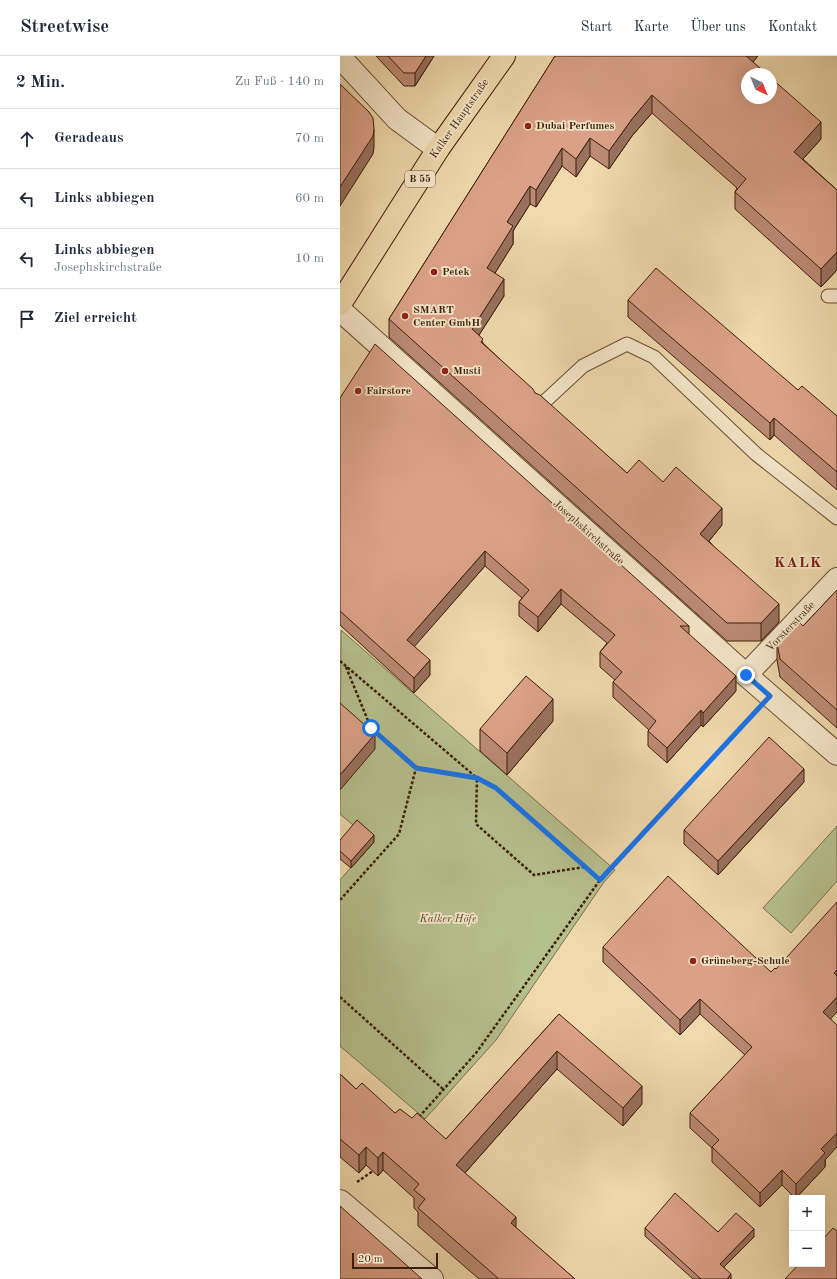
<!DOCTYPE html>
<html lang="de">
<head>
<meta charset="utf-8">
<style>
	:root { --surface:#fff; --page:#f2f2f3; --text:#1f2937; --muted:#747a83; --line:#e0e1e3 }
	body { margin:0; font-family:"Old Standard TT",serif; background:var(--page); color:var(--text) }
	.controls { position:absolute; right:12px; bottom:12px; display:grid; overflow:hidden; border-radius:0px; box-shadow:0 4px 16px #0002 }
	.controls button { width:36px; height:36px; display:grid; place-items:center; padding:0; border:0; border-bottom:1px solid var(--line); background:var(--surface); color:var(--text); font:20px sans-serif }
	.compass { position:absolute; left:401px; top:12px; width:36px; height:36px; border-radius:50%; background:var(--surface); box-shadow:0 4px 16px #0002; rotate:137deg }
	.scale { position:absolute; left:12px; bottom:10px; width:86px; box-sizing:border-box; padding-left:4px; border:2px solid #3d1f09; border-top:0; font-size:11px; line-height:14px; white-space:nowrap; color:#3d1f09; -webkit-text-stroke:3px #f5e6ca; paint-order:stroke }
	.stop { position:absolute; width:12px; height:12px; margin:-9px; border:3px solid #1a73e8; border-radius:50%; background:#fff }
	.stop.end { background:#1a73e8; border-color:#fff; box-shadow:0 1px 4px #0008 }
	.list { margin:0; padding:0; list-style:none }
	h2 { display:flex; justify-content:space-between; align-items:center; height:52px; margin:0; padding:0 16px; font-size:17px }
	h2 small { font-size:13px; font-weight:400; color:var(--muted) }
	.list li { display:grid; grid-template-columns:26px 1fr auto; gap:12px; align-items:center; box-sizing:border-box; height:60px; padding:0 16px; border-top:1px solid var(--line) }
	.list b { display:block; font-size:15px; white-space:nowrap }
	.list p { margin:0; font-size:13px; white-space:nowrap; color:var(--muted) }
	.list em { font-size:13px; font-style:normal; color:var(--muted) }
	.icon { flex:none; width:22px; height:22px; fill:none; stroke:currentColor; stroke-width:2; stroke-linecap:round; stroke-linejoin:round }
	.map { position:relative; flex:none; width:497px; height:1223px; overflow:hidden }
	header { display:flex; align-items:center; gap:24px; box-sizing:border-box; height:56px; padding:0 20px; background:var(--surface); border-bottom:1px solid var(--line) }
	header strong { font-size:19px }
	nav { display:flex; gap:22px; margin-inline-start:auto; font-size:14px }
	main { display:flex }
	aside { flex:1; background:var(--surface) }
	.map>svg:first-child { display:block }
	.green { fill:#b6c08d; stroke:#7a704b }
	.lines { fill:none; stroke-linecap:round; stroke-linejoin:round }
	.lane-casing { stroke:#6a4e32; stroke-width:15 }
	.street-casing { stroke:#6a4e32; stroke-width:24 }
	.primary-casing { stroke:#3d1f09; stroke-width:24 }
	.path { stroke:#3d1f09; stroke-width:2.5; stroke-dasharray:3 2; stroke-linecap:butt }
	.lane { stroke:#f5e6ca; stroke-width:13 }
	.street { stroke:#f5e6ca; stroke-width:22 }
	.primary { stroke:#efd9ad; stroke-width:22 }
	.wall { fill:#bc8a75; stroke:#3d1f09 }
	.shaded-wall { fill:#99715f; stroke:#3d1f09 }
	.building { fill:#dba188; stroke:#3d1f09 }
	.route { stroke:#1a73e8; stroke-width:5 }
	.poi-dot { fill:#8f2418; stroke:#f5e6ca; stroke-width:1.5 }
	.labels { text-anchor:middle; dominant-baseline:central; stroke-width:3.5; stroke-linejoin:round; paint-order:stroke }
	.shield { fill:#f5e6ca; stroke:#745b43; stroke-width:1 }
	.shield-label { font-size:10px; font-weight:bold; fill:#3d1f09 }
	.street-label { font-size:11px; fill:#3d1f09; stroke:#f5e6ca }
	.poi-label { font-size:11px; font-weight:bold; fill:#3d1f09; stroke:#f5e6ca; text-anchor:start }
	.park-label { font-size:11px; font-style:italic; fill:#5b472a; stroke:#f5e6ca }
	.district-label { font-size:15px; font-weight:bold; letter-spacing:1px; fill:#7a1f14; stroke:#f5e6ca }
</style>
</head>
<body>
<header>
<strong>Streetwise</strong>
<nav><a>Start</a><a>Karte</a><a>Über uns</a><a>Kontakt</a></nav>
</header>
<main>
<aside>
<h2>2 Min.<small>Zu Fuß · 140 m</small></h2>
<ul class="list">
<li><svg class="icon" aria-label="ahead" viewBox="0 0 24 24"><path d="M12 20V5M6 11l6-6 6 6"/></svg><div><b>Geradeaus</b></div><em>70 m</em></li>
<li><svg class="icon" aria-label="left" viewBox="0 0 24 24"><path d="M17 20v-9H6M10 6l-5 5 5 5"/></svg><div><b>Links abbiegen</b></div><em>60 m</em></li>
<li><svg class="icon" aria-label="left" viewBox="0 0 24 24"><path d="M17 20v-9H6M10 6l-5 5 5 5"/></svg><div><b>Links abbiegen</b><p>Josephskirchstraße</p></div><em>10 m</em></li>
<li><svg class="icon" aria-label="arrive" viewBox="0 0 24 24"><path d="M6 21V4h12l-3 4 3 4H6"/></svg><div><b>Ziel erreicht</b></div></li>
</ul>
</aside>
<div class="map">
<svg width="497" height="1223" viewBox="0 0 497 1223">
	<rect width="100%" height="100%" fill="#efd9ad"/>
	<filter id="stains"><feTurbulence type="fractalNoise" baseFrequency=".005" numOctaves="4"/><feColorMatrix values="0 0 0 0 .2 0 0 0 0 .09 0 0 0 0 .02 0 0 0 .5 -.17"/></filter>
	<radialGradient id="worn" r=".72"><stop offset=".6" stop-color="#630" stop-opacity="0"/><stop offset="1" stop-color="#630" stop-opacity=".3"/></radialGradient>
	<path class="green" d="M 1,574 L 275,814 L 264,826 L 156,984 L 85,1063 L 0,990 L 0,824 L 33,786 L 0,758 Z
		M 497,770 L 497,825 L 451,877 L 423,852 Z"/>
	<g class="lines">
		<g class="lane-casing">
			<path id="lane" d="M 488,240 L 497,240
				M 201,349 L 243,310 L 287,288 L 314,301 L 416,398 L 497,462"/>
		</g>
		<g class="street-casing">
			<path id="street" d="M 0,1 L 57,63 L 98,93
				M 0,254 L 406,619 L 497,698
				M 406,619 L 497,523
				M 0,1145 L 92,1223"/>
		</g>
		<g class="primary-casing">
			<path id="primary" d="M 0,248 L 98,93 L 164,0"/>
		</g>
		<path class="path" d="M 0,605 L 137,722 L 156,732 L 260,824
			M 6,611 L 31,672 L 76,712
			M 0,844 L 59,778 L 76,712 L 137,722 L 136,768 L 194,819 L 244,811
			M 0,941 L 103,1033
			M 79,1061 L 136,997 L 260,824 L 412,659
			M 17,1126 L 33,1115"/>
		<use href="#lane" class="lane"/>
		<use href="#street" class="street"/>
		<use href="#primary" class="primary"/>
	</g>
	<path class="wall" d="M 36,0 L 94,0 L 75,30 L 64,30 Z
		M 215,0 L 418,0 L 413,6 L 481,83 L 463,103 L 497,134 L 497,214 L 481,231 L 395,153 L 395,136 L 397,132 L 312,57 L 292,80 L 269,113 L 250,100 L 236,121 L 222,110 L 196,151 L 190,148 L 173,175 L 173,188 L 155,217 L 164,240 L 139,279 L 143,287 L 195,337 L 287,417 L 323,426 L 382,469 L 369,485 L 439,566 L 421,585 L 387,585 L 49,281 L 49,263 Z
		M 288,244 L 458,334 L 497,360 L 497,434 L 434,379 L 430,384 L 288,261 Z
		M 0,342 L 349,570 L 349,578 L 396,635 L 363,671 L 361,669 L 327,707 L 308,690 L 308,675 L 309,674 L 273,641 L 273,626 L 275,624 L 260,611 L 260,596 L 267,587 L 221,548 L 198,576 L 179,560 L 179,546 L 182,542 L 145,510 L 74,590 L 90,619 L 74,637 L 0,569 Z
		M 497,534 L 497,672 L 440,621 L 437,604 L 437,587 L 463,570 Z
		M 213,665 L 167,719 L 140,695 L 140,673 Z
		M 464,726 L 378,819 L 344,788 L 344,774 Z
		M 0,784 L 34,786 L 11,812 L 0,803 Z
		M 263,891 L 431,916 L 491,963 L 485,1111 L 456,1142 L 455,1142 L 442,1129 L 420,1151 L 372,1106 L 372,1092 L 350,1072 L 350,1057 L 405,999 L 360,958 L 340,979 L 263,906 Z
		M 219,958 L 302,1048 L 283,1070 L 217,1013 L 125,1117 L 176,1172 L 235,1223 L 139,1223 L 78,1170 L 78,1156 L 74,1152 L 74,1142 L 43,1114 L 38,1120 L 26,1109 L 19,1117 L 0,1101 L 0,1018 L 16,1033 L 55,1057 L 72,1062 L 106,1083 Z
		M 305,1172 L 414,1181 L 384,1211 L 391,1223 L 353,1223 L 305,1180 Z"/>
	<path class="shaded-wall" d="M 86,0 L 94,0 L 75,30 L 75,17 Z
		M 404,0 L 418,0 L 404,16 Z
		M 312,39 L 312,57 L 292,80 L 269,113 L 269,95 L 292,63 Z
		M 481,66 L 481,83 L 454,113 L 454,96 Z
		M 34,73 L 34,91 L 33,98 L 0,150 L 0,131 Z
		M 250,82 L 250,100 L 236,121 L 236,103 Z
		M 222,92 L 222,110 L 196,151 L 196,134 Z
		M 190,130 L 190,148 L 173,175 L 173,188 L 147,230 L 147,212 L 167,166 Z
		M 497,196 L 497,214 L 481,231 L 481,213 Z
		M 164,223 L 164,240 L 132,290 L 132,273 Z
		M 434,362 L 434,379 L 430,384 L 430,367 Z
		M 382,452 L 382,469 L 360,496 L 360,478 Z
		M 145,495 L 145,510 L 67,599 L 67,584 Z
		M 221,533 L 221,548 L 198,576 L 198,561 Z
		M 439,548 L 439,566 L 421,585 L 421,567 Z
		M 90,604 L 90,619 L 74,637 L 74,622 Z
		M 396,620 L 396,635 L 363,671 L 363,657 Z
		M 213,643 L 213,665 L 167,719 L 167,697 Z
		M 361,654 L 361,669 L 327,707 L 327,692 Z
		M 35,678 L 35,693 L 0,734 L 0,719 Z
		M 464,713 L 464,726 L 378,819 L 378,805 Z
		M 34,779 L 34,786 L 11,812 L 11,805 Z
		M 497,914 L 497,928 L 494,917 Z
		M 497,941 L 497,956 L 483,971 L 483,956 Z
		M 360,943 L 360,958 L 340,979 L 340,964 Z
		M 217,995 L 217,1013 L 116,1127 L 116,1109 Z
		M 302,1030 L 302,1048 L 283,1070 L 283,1052 Z
		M 497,1077 L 497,1091 L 485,1104 L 485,1111 L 456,1142 L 456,1128 L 481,1093 Z
		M 26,1091 L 26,1109 L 19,1117 L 19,1099 Z
		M 43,1096 L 43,1114 L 38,1120 L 38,1102 Z
		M 442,1114 L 442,1129 L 420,1151 L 420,1137 Z
		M 176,1161 L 176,1179 L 171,1167 Z
		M 414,1173 L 414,1181 L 380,1215 L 380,1208 Z
		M 391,1218 L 391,1223 L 387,1223 Z"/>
	<path class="building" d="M 48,0 L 86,0 L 75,17 L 64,17 Z
		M 215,0 L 406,0 L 427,18 L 407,18 L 407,42 L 431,42 L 431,22 L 481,66 L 454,96 L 497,134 L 497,196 L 481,213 L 395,136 L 406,123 L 312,39 L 292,63 L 269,95 L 250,82 L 236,103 L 222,92 L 196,134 L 190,130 L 167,166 L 173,170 L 147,212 L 164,223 L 132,273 L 143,283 L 141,286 L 193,333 L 195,337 L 200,339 L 287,417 L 299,404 L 323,426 L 336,411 L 382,452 L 360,478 L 439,548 L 421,567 L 387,567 L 49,263 Z
		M 0,28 L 29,56 L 33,62 L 34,73 L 33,80 L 0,131 Z
		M 316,212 L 458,334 L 462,330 L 497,360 L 497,416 L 434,362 L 430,367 L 288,244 Z
		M 35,288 L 349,570 L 340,570 L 396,620 L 363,657 L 361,654 L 327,692 L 308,675 L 316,665 L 273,626 L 282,616 L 260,596 L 275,579 L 221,533 L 198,561 L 179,546 L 189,534 L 145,495 L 67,584 L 90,604 L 74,622 L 0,555 L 0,342 Z
		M 497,534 L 497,654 L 440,603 L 437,587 L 458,565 L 463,570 Z
		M 186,620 L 213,643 L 167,697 L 140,673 Z
		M 0,647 L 35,678 L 0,719 Z
		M 429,681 L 464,713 L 378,805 L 344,774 Z
		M 17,764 L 34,779 L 11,805 L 0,795 L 0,784 Z
		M 328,820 L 431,916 L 435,912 L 436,913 L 497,846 L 497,914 L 494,917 L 497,920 L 497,941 L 483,956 L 497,969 L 497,1077 L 481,1093 L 485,1097 L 456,1128 L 442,1114 L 420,1137 L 372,1091 L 379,1084 L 350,1057 L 412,991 L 360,943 L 340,964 L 263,891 Z
		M 219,958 L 302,1030 L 283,1052 L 217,995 L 116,1109 L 176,1161 L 171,1167 L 235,1223 L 159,1223 L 78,1152 L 85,1143 L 74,1134 L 79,1128 L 43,1096 L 38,1102 L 26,1091 L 19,1099 L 0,1083 L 0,1018 L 16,1033 L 22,1027 L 55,1057 L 60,1053 L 72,1062 L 77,1057 L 106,1083 Z
		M 335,1137 L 378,1176 L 396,1157 L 414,1173 L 380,1208 L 391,1218 L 387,1223 L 361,1223 L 305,1172 Z
		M 0,1150 L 82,1223 L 0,1223 Z
		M 493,1172 L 497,1175 L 497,1223 L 445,1223 L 459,1208 L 482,1208 L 482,1184 Z"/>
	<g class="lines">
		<path class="route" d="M 31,672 L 76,712 L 137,722 L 156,732 L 260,824 L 430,640 L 406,619"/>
	</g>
	<g class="poi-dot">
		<circle cx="188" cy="70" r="4"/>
		<circle cx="94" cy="216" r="4"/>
		<circle cx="65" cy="260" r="4"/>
		<circle cx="105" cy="315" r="4"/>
		<circle cx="18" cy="335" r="4"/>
		<circle cx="353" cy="905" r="4"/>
	</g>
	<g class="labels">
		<rect class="shield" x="65" y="115" width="30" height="16" rx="3"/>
		<g class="shield-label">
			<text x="80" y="123">B 55</text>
		</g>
		<g class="street-label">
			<text transform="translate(120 63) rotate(-55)">Kalker Hauptstraße</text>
			<text transform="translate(248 477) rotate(42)">Josephskirchstraße</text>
			<text transform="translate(451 571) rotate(-46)">Vorsterstraße</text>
		</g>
		<g class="poi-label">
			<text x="196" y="70">Dubai Perfumes</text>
			<text x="102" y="216">Petek</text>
			<text x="73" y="254">SMART<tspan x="73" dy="13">Center GmbH</tspan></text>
			<text x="113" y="315">Musti</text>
			<text x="26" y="335">Fairstore</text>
			<text x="361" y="905">Grüneberg-Schule</text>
		</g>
		<g class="park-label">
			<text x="108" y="863">Kalker Höfe</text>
		</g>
		<g class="district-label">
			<text x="458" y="507">KALK</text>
		</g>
	</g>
	<rect width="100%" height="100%" filter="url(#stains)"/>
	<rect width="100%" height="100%" fill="url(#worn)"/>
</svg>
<div class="controls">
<button>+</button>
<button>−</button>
</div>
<svg class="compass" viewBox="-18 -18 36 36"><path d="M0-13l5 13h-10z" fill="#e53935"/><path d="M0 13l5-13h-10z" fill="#747a83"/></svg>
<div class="scale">20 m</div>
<div class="stop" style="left:31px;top:672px"></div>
<div class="stop end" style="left:406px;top:619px"></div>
</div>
</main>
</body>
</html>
